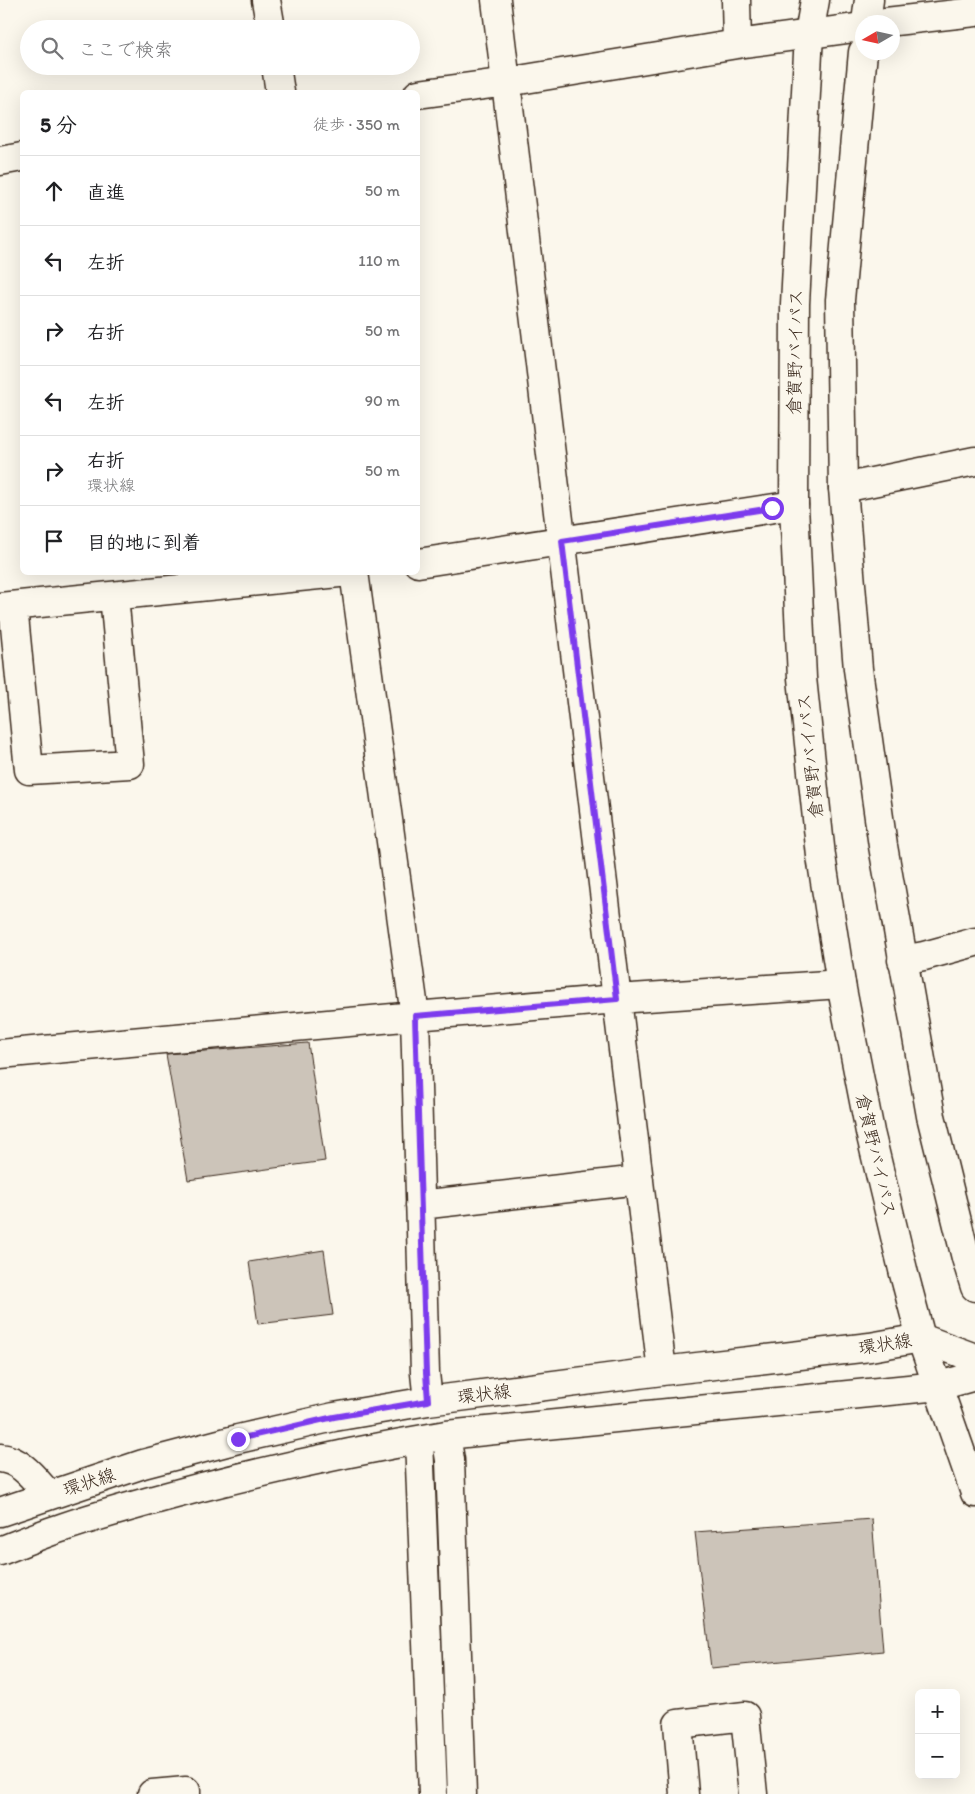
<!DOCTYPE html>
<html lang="ja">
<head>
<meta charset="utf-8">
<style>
	:root { --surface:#fff; --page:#f6f6f6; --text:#202124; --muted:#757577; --line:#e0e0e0 }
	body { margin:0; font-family:Itim,"Klee One",sans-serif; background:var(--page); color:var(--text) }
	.controls { position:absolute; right:15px; bottom:15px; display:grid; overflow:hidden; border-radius:8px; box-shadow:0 5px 20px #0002 }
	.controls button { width:45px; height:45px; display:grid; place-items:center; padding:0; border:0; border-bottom:1px solid var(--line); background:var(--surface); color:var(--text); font:25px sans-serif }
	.compass { position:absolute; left:855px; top:15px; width:45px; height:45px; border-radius:50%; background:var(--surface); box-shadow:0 5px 20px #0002; rotate:261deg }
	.stop { position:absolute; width:15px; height:15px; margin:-11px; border:4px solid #7c3aed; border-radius:50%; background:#fff }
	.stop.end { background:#7c3aed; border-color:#fff; box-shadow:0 1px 5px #0008 }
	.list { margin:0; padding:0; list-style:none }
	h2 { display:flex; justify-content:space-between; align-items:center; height:65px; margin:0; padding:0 20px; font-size:21px }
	h2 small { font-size:16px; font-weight:400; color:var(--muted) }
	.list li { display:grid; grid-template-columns:32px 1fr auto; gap:15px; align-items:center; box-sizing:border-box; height:70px; padding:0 20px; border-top:1px solid var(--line) }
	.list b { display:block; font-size:19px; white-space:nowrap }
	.list p { margin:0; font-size:16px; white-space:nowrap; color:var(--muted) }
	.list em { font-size:16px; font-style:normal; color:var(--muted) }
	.icon { flex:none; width:28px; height:28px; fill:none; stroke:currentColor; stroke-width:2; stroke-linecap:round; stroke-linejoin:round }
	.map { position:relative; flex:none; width:975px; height:1794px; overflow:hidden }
	.search { position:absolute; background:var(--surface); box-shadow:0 5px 20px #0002; left:20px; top:20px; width:400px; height:55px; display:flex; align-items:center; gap:12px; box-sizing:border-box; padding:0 18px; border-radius:28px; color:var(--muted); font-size:19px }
	.panel { position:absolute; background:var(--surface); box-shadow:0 5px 20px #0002; left:20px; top:90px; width:400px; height:485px; border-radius:8px }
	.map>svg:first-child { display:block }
	.building { fill:#ccc4b9; stroke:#3b2a1e }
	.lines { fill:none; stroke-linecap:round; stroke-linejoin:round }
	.minor-casing { stroke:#3b2a1e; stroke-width:31 }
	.highway-casing { stroke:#3b2a1e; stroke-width:31 }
	.minor { stroke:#fbf7ec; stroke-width:28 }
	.highway { stroke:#fbf7ec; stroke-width:28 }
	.route { stroke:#7c3aed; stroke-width:6 }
	.labels { text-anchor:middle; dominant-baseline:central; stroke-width:4; stroke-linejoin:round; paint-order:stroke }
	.street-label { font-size:18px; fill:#3b2a1e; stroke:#fbf7ec }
</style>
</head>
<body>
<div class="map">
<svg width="975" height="1794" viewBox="0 0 975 1794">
	<rect width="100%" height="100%" fill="#fbf7ec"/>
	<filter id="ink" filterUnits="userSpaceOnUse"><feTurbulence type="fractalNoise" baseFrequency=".02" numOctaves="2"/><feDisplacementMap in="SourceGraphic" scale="10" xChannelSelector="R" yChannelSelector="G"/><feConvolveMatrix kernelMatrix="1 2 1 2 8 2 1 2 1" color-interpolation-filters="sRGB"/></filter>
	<g filter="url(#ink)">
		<path class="building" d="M 308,1043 L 325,1161 L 188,1180 L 166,1054 Z
			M 324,1250 L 333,1315 L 258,1324 L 249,1262 Z
			M 872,1519 L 883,1651 L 711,1668 L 695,1532 Z"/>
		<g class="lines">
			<g class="minor-casing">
				<path id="minor" d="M 266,0 L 271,29
					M 496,0 L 662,1371
					M 736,0 L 737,44
					M 886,22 L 975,12
					M 276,66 L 280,92
					M 418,94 L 507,82 L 737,44 L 862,27
					M 0,161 L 22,157
					M 843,488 L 975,461
					M 418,563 L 794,505
					M 354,572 L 415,1016 L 425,1373 L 428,1401
					M 13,606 L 29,770 L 130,764 L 114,596
					M 0,607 L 349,572
					M 902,960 L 924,956 L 975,942
					M 0,1054 L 415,1016 L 617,999 L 841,984
					M 420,1205 L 639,1180
					M 446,1435 L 450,1460 L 462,1794
					M 419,1440 L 433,1794
					M 0,1458 C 22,1460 35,1480 49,1495
					M 0,1512 L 143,1464 L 238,1439 L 334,1417 L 428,1401 L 662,1371 L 870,1347 L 921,1338 L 975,1358
					M 0,1551 C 21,1543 42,1534 64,1527 C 108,1512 153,1500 198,1488 C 280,1467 363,1449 446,1435 L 939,1386 L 975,1376
					M 152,1794 L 186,1791 L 186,1794
					M 684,1794 L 678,1724 L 745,1716 L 753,1794"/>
			</g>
			<g class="highway-casing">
				<path id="highway" d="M 815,0 L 809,34 L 795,304 L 794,505 L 802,678 L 821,856 L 841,984 L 870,1132 L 904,1274 L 921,1338 L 975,1493
					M 866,22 L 869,0
					M 863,52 L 840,300 L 843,488 L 858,669 L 883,846 L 931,1116 L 966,1258 L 975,1287"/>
			</g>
			<use href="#minor" class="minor"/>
			<use href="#highway" class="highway"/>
		</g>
	</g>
	<g class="lines" filter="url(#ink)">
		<path class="route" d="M 238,1439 L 334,1417 L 428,1401 L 426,1373 L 415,1016 L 617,999 L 562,541 L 772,508"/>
	</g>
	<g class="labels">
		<g class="street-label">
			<text transform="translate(795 352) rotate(-89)">倉賀野バイパス</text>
			<text transform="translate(810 756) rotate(-96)">倉賀野バイパス</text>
			<text transform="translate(876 1155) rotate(77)">倉賀野バイパス</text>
			<text transform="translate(885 1344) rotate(-9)">環状線</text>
			<text transform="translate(484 1394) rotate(-7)">環状線</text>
			<text transform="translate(89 1482) rotate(-18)">環状線</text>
		</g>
	</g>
</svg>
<div class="controls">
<button>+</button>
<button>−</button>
</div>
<svg class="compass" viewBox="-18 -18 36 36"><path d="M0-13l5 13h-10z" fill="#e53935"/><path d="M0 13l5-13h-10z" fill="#757577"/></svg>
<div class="stop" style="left:772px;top:508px"></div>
<div class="stop end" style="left:238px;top:1439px"></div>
<div class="search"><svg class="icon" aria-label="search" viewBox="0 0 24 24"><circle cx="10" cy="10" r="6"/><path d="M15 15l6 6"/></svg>ここで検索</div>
<section class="panel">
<h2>5 分<small>徒歩 · 350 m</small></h2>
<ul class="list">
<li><svg class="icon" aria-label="ahead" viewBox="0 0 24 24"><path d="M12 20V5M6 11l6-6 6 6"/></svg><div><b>直進</b></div><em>50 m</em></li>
<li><svg class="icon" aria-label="left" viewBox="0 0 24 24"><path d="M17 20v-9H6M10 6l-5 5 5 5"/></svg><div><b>左折</b></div><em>110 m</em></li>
<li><svg class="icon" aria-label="right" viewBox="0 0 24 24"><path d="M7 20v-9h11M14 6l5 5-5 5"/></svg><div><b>右折</b></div><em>50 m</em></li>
<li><svg class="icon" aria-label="left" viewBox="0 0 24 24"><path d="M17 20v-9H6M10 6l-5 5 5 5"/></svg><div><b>左折</b></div><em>90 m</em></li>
<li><svg class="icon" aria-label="right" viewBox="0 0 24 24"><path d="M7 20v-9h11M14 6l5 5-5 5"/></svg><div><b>右折</b><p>環状線</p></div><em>50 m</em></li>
<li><svg class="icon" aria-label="arrive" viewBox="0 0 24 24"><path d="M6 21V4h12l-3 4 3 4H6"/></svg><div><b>目的地に到着</b></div></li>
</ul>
</section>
</div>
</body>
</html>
